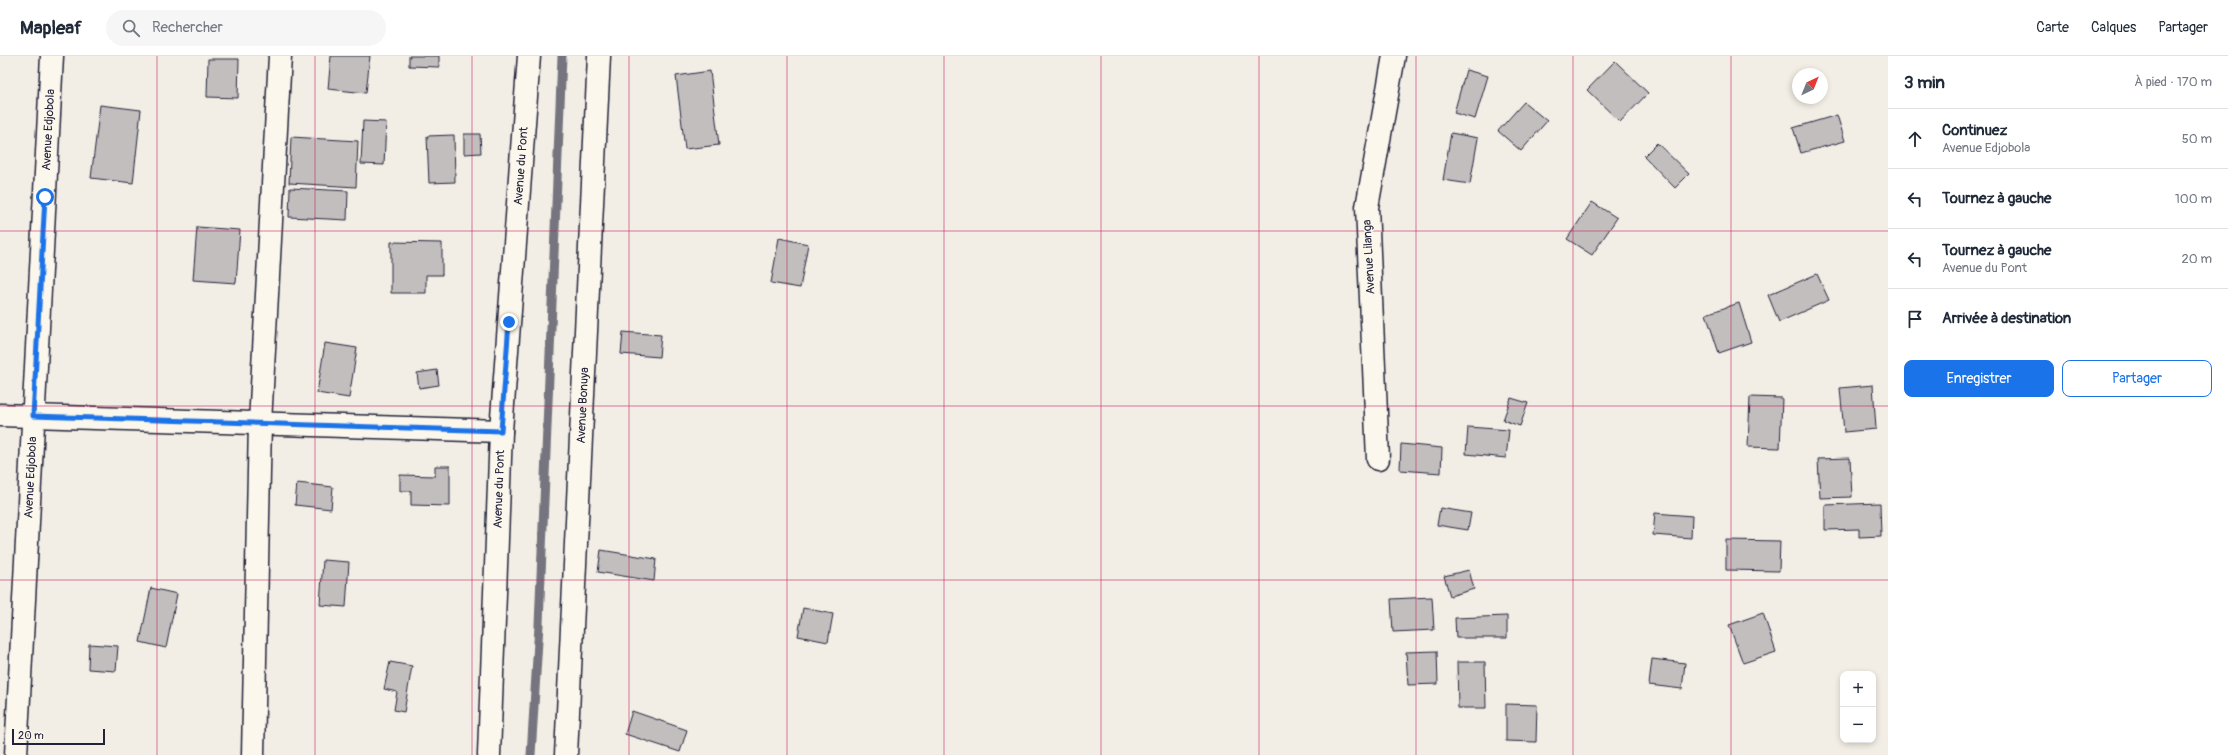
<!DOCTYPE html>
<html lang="fr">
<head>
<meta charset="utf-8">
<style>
	:root { --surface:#fff; --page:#f6f6f7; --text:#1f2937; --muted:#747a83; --line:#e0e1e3; --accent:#1a73e8 }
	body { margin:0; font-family:Pangolin,sans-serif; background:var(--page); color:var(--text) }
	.controls { position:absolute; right:12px; bottom:12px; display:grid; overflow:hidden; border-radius:8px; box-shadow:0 2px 6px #0003 }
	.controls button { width:36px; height:36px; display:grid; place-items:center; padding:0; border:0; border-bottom:1px solid var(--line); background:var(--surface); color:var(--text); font:20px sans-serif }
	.compass { position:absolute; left:1792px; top:12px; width:36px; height:36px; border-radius:50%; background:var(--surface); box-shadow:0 2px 6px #0003; rotate:43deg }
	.scale { position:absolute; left:12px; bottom:10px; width:93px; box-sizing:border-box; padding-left:4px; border:2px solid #22223b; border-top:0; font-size:11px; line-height:14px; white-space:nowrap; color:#22223b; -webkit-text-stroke:3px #fbf7ec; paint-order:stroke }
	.stop { position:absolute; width:12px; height:12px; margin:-9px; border:3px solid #1a73e8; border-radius:50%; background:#fff }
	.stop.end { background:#1a73e8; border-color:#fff; box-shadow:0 1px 4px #0008 }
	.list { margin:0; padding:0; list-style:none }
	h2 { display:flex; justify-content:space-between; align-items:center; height:52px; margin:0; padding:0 16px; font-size:17px }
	h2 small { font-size:13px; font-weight:400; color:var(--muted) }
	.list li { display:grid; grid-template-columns:26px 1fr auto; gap:12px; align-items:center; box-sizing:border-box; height:60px; padding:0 16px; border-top:1px solid var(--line) }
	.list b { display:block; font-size:15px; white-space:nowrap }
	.list p { margin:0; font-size:13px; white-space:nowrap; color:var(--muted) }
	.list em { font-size:13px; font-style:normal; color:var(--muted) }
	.actions { display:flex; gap:8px; padding:12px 16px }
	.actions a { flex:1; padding:9px 0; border:1px solid var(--accent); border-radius:8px; text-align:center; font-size:14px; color:var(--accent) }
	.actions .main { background:var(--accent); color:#fff }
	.icon { flex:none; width:22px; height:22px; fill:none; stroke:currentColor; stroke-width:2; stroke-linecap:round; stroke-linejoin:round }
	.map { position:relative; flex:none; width:1888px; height:699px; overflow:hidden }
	header { display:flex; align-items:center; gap:24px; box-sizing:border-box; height:56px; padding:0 20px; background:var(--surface); border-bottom:1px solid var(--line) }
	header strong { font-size:19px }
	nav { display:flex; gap:22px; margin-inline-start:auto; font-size:14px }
	.search { width:280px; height:36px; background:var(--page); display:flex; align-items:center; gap:10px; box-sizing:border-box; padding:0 14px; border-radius:22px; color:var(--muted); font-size:15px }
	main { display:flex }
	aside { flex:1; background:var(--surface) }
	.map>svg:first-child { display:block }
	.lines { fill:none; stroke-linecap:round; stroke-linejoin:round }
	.stream { stroke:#76747f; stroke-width:9 }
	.building { fill:#c2bebe; stroke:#22223b }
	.street-casing { stroke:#22223b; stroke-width:25 }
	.street { stroke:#fbf7ec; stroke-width:22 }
	.route { stroke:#1a73e8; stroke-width:5 }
	.grid { fill:none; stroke:#c2185b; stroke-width:1; stroke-opacity:0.55 }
	.labels { text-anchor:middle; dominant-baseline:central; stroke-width:3; stroke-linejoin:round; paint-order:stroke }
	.street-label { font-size:12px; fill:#22223b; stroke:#fbf7ec }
</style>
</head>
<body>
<header>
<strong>Mapleaf</strong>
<div class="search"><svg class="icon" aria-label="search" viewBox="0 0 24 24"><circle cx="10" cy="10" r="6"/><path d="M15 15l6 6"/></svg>Rechercher</div>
<nav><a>Carte</a><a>Calques</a><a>Partager</a></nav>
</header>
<main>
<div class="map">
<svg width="1888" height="699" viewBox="0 0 1888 699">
	<rect width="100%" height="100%" fill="#f2eee5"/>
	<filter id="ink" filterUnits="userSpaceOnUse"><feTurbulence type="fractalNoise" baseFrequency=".025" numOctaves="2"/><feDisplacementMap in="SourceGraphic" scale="8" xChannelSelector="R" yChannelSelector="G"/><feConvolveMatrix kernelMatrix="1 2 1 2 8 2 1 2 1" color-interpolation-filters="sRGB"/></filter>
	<g filter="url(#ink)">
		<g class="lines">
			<path class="stream" d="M 531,699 L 539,569 L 562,0"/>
		</g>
		<path class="building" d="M 331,0 L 370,0 L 366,37 L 328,33 Z
			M 409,0 L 439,0 L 439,11 L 409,10 Z
			M 208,3 L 239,3 L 238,42 L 207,41 Z
			M 1615,5 L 1648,37 L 1620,66 L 1587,34 Z
			M 1466,14 L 1488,20 L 1475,63 L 1454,57 Z
			M 710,15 L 719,89 L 685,93 L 676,20 Z
			M 1524,46 L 1547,65 L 1521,95 L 1498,75 Z
			M 100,49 L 141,54 L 133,127 L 91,122 Z
			M 1837,59 L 1845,85 L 1801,97 L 1793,72 Z
			M 363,65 L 386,66 L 384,109 L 361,108 Z
			M 1451,77 L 1478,82 L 1470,128 L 1443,124 Z
			M 464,78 L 480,78 L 481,97 L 464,98 Z
			M 454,79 L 455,126 L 429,127 L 427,80 Z
			M 291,81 L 358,85 L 356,131 L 289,127 Z
			M 1657,87 L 1689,118 L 1675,132 L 1644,100 Z
			M 290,132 L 348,135 L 347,164 L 289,161 Z
			M 1592,146 L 1617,162 L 1592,199 L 1567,183 Z
			M 197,171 L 240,174 L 236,227 L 193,224 Z
			M 779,182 L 808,188 L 800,232 L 771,227 Z
			M 391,186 L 442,187 L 442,219 L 426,219 L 426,237 L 391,237 Z
			M 1817,218 L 1829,244 L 1779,266 L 1768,239 Z
			M 1739,247 L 1751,286 L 1719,297 L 1706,258 Z
			M 623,276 L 661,279 L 659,301 L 621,298 Z
			M 325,287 L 357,292 L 349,342 L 317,337 Z
			M 437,314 L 439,329 L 419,332 L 417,317 Z
			M 1873,329 L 1876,373 L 1844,376 L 1840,332 Z
			M 1750,341 L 1782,342 L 1780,392 L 1748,391 Z
			M 1511,342 L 1528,347 L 1520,370 L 1503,364 Z
			M 1468,371 L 1509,374 L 1506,402 L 1466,398 Z
			M 1401,388 L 1442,392 L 1441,417 L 1400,414 Z
			M 1850,402 L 1852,441 L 1820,442 L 1818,403 Z
			M 435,410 L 450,410 L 450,450 L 411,449 L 411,435 L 400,435 L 400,419 L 435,420 Z
			M 297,427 L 333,431 L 331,453 L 295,449 Z
			M 1880,447 L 1881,480 L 1859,481 L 1859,473 L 1825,474 L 1825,449 Z
			M 1440,452 L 1471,457 L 1468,474 L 1437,469 Z
			M 1655,457 L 1692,460 L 1691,482 L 1653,479 Z
			M 1726,484 L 1780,485 L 1779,515 L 1726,514 Z
			M 601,494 L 656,503 L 654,525 L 598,516 Z
			M 323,504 L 349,506 L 346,551 L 320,549 Z
			M 1469,514 L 1474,533 L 1450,540 L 1444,520 Z
			M 151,532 L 177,538 L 166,592 L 140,586 Z
			M 1432,541 L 1434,574 L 1393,576 L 1391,543 Z
			M 803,552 L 833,558 L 828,586 L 798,580 Z
			M 1763,557 L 1776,596 L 1743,607 L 1729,569 Z
			M 1507,560 L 1507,582 L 1456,582 L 1455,562 Z
			M 89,588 L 118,590 L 116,615 L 88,613 Z
			M 1437,595 L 1438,628 L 1408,629 L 1406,596 Z
			M 1652,603 L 1685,607 L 1682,633 L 1649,629 Z
			M 390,606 L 412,610 L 404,656 L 394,654 L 397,636 L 384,633 Z
			M 1457,606 L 1485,606 L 1486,652 L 1458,652 Z
			M 1506,648 L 1537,649 L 1536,686 L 1506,685 Z
			M 632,655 L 687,674 L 680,696 L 625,678 Z"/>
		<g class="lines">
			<g class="street-casing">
				<g id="street">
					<path d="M 0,359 L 501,375"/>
					<path d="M 1378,403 L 1367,151 L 1394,0"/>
					<path id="s1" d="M 16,699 L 52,0"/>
					<path d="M 253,699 L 260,367 L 280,0"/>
					<path id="s2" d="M 489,699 L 501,375 L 529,0"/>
					<path id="s3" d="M 566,699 L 599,0"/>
				</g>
			</g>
			<use href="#street" class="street"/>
		</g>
	</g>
	<g class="lines" filter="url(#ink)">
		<path class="route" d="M 45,141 L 33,360 L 501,375 L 509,266"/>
	</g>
	<path class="grid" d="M 157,0 L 157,699M 315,0 L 315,699M 472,0 L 472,699M 629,0 L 629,699M 787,0 L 787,699M 944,0 L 944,699M 1101,0 L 1101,699M 1259,0 L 1259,699M 1416,0 L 1416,699M 1573,0 L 1573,699M 1731,0 L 1731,699M 0,175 L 1888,175M 0,350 L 1888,350M 0,524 L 1888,524"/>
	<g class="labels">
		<g class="street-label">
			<text stroke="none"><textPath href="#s1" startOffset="626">Avenue Edjobola</textPath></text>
			<text stroke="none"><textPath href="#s2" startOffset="590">Avenue du Pont</textPath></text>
			<text transform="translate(1369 201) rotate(-93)">Avenue Lilanga</text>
			<text stroke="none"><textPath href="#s3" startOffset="350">Avenue Bonuya</textPath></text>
			<text stroke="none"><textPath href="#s1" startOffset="278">Avenue Edjobola</textPath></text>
			<text stroke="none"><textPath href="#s2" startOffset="266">Avenue du Pont</textPath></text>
		</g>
	</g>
</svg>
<div class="controls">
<button>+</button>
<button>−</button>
</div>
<svg class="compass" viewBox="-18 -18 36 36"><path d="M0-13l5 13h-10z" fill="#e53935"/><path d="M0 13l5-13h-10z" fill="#747a83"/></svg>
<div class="scale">20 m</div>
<div class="stop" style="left:45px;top:141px"></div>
<div class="stop end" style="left:509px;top:266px"></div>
</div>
<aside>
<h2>3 min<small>À pied · 170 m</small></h2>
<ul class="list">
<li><svg class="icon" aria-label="ahead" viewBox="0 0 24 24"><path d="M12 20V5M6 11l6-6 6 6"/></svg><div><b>Continuez</b><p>Avenue Edjobola</p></div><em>50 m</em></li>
<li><svg class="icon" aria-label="left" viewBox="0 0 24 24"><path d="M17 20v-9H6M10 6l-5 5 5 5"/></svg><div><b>Tournez à gauche</b></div><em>100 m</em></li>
<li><svg class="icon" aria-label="left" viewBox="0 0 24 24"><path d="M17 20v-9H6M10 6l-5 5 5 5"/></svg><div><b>Tournez à gauche</b><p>Avenue du Pont</p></div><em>20 m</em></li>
<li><svg class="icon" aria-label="arrive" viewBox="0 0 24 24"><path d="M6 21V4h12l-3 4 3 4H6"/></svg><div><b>Arrivée à destination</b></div></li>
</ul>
<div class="actions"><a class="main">Enregistrer</a><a>Partager</a></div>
</aside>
</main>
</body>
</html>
